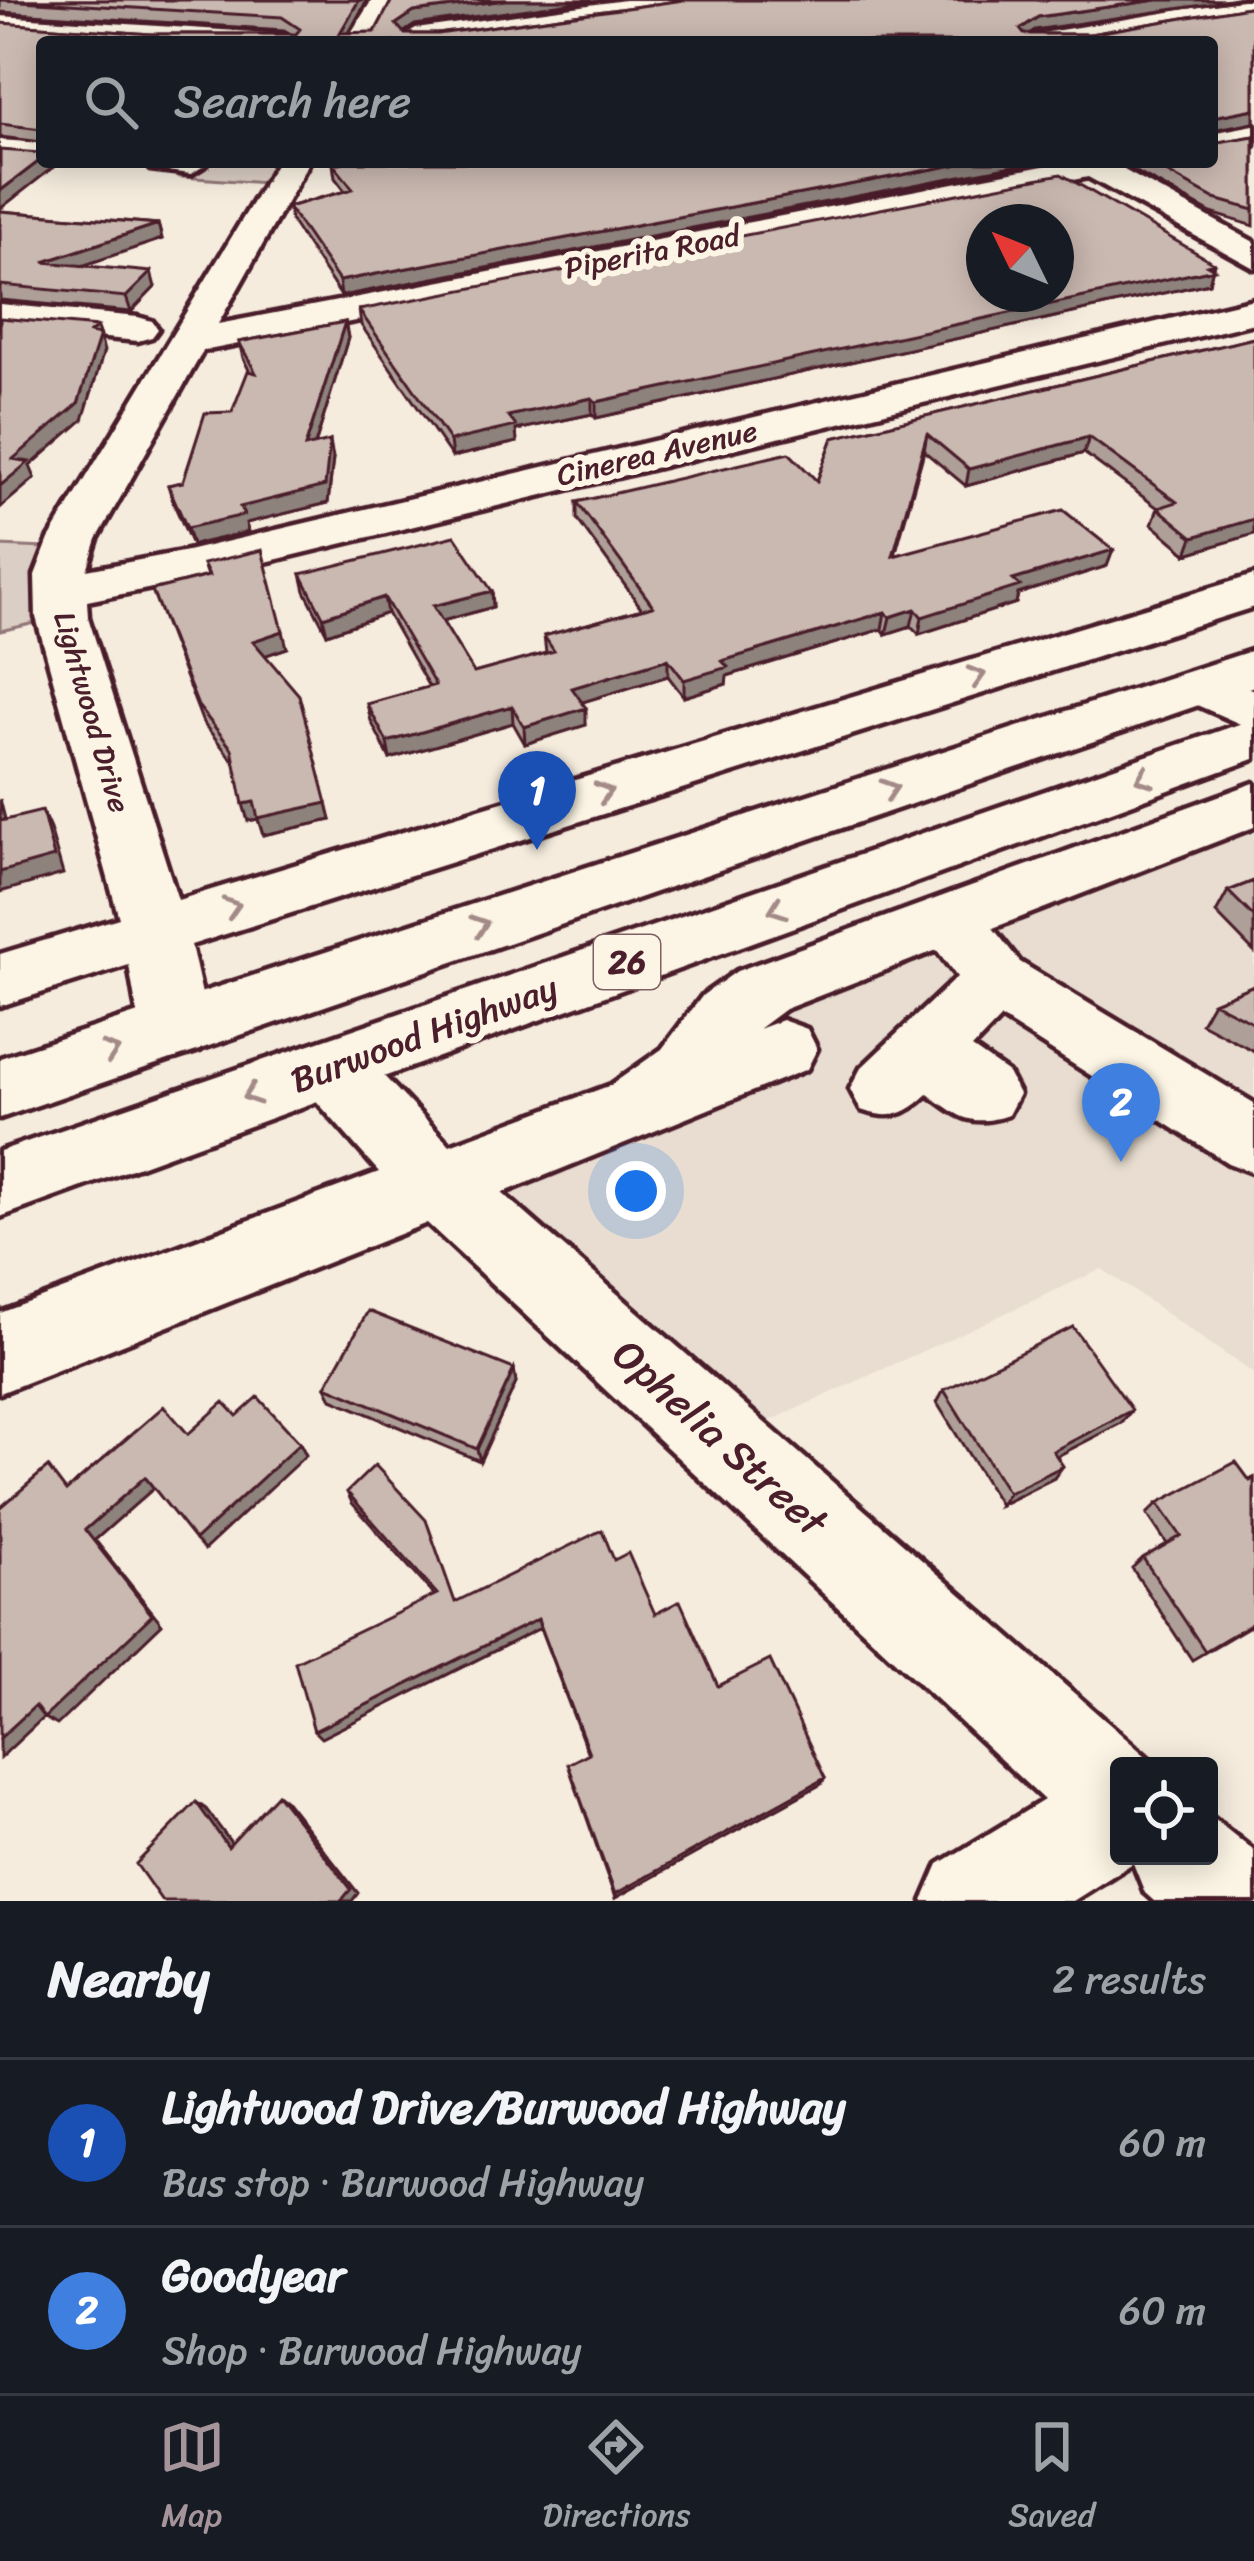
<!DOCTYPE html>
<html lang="en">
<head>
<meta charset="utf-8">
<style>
	:root { --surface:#171b24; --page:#20242c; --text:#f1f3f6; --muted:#9ea1a6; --line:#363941; --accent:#a6949b }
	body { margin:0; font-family:Sriracha,sans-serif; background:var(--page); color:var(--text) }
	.controls { position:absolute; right:36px; bottom:36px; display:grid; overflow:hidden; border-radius:12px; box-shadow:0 6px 30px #0003 }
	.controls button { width:108px; height:108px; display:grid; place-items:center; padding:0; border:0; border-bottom:3px solid var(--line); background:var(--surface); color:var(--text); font:60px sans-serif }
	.compass { position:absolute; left:966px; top:204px; width:108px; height:108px; border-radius:50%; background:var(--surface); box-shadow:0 6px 30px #0003; rotate:313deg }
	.you { position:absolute; left:636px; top:1191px; width:42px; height:42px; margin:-30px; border:9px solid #fff; border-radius:50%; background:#1a73e8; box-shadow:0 0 0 18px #1a73e833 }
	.badge { display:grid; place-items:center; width:78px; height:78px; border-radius:50%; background:var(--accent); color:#fff; font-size:39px; font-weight:700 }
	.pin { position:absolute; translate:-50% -99px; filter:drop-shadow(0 3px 6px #0008) }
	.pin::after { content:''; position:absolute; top:63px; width:42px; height:36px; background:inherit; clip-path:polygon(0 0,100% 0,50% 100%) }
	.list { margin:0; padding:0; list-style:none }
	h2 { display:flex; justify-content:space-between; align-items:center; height:156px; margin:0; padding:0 48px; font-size:51px }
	h2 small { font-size:39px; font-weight:400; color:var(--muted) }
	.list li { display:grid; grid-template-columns:78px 1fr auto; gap:36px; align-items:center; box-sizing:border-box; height:168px; padding:0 48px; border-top:3px solid var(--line) }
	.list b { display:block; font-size:45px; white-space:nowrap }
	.list p { margin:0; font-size:39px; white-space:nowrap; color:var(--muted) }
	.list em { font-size:39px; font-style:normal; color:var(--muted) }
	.icon { flex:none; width:66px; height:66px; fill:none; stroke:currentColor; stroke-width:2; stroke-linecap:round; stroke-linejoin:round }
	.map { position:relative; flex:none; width:1254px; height:1901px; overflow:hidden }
	.search { position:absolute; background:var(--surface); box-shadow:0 6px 30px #0003; left:36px; right:36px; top:36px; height:132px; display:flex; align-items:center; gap:30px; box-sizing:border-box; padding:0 42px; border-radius:12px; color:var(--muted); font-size:45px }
	.sheet { height:492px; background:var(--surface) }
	nav { display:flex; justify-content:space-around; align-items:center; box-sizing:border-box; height:168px; border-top:3px solid var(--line); background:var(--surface); font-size:33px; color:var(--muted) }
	nav a { display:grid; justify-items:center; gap:6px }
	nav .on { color:var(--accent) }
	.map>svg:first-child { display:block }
	.built { fill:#e8ddd0 }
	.green { fill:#dbcec4; stroke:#927678; stroke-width:3 }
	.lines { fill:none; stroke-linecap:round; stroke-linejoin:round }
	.minor-casing { stroke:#4a1f2b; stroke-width:9 }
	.highway-casing { stroke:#4a1f2b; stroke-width:9 }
	.minor { fill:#fcf5e5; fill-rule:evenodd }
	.highway { fill:#fcf5e5; fill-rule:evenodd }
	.wall { fill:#ae9f98; stroke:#4a1f2b; stroke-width:3 }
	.shaded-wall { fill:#8d827c; stroke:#4a1f2b; stroke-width:3 }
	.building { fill:#cab9b1; stroke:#4a1f2b; stroke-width:3; fill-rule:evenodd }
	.oneway { stroke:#a38a88 }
	.labels { text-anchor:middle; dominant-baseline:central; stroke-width:12; stroke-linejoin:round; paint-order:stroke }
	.far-street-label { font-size:30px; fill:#4a1f2b; stroke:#fcf5e5 }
	.shield { fill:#fcf5e5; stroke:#7f5f63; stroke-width:3 }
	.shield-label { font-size:33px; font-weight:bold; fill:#4a1f2b }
	.street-label { font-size:36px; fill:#4a1f2b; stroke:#fcf5e5 }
	.near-street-label { font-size:42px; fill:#4a1f2b; stroke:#fcf5e5 }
</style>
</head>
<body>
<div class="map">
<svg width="1254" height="1901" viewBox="0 0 1254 1901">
	<rect width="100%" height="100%" fill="#f5ecde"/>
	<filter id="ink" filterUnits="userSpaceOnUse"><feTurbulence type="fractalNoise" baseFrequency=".00833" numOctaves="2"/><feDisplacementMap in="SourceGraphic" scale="24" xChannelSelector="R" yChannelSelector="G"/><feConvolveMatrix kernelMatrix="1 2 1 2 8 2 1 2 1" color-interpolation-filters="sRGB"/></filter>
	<g filter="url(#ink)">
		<path class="built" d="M 1254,804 L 1254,1374 L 1102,1269 L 724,1442 L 437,1183 L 717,1028 Z"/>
		<path class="green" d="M 197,162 L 293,162 L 280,184 L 181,177 Z
			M 0,546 L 68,549 L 62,617 L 0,631 Z"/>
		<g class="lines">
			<g class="minor-casing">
				<path id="minor" d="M 372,0 L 398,0 L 373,42 L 345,42 Z
					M 625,0 L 695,0 L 682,8 L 439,42 L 406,42 L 402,37 L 416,29 Z
					M 1242,0 L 1254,0 L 1254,14 L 1086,42 L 1022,42 L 1036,34 Z
					M 0,16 L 284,34 L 298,42 L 154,42 L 0,32 Z
					M 1254,125 L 1254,145 L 1212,153 L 1212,133 Z
					M 0,140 L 42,143 L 45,162 L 0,160 Z
					M 146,162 L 206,162 L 207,164 L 191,174 L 150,169 Z
					M 277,162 L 309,162 L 218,324 L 1064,162 L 1131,162 L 1124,170 L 1254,242 L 1254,268 L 1088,177 L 203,351 L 97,539 L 87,570 L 187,551 L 1254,299 L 1254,323 L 187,581 L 87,601 L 88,617 L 178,900 L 1254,575 L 1254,607 L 191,945 L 210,1030 L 200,1050 L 175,1058 L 150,1050 L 140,1030 L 129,965 L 0,1006 L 0,954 L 119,918 L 36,617 L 35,575 L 49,539 Z
					M 0,304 L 138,317 L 152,321 L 158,329 L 152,337 L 138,341 L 0,328 Z
					M 1200,669 L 1254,690 L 1254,730 L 1181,698 L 1173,686 L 1181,674 Z
					M 1254,783 L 1254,827 L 993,928 L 1020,962 L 1254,1103 L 1254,1173 L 1228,1163 L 1001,1018 L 972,1048 L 1008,1073 L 1019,1094 L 1008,1115 C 970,1128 958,1116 928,1094 C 905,1116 890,1120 861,1110 L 850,1089 L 861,1068 L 957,977 L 937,950 L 785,1009 L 758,1029 L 782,1020 L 807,1029 L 817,1049 L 807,1069 L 502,1193 L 1155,1764 L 1119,1766 L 1119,1856 L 1209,1856 L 1209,1815 L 1254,1851 L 1254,1901 L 1154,1901 L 1145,1893 L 1133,1863 L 1073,1901 L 923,1901 L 939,1864 L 1044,1800 L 427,1223 L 0,1393 L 0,1313 L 379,1172 L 305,1088 L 295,1067 L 305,1046 L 330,1038 L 355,1046 L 450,1145 L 611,1085 L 662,1049 L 703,995 L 737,971 Z"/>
			</g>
			<g class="highway-casing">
				<path id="highway" d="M 1254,650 L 1254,686 L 0,1118 L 0,1058 Z
					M 1254,719 L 1254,759 L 0,1217 L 0,1151 Z"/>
			</g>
			<use href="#minor" class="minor"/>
			<use href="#highway" class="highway"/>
		</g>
		<path class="wall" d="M 0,0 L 367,0 L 349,33 L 375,32 L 392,0 L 592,0 L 415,25 L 403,32 L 405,34 L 438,34 L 684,0 L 1236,0 L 1035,30 L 1028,34 L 1090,34 L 1254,6 L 1254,122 L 1213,129 L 1213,143 L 1254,136 L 1254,226 L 1211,213 L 1131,169 L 1133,162 L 1212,162 L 1212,42 L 42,42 L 42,142 L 0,137 L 0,23 L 151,34 L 291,34 L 284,30 L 0,12 Z
			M 1033,163 L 341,296 L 291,221 L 288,207 L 345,191 L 335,178 L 333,164 Z
			M 0,211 L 158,224 L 162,239 L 82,265 L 155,287 L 131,312 L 0,300 Z
			M 1214,263 L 1209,283 L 596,418 L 592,414 L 516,430 L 517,442 L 452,457 L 361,325 L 359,310 Z
			M 345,322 L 348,338 L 315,445 L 333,458 L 328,503 L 246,523 L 248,532 L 192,545 L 173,502 L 168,485 L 183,482 L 232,412 L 250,372 L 243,358 L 239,342 Z
			M 1254,338 L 1254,534 L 1187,554 L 1152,524 L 1158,508 L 1084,453 L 966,486 L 924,451 L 894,555 L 1113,550 L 1107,566 L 1018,594 L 1016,603 L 919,634 L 911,626 L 886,634 L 882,629 L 727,676 L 726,684 L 684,697 L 668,676 L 582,702 L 586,725 L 525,744 L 513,723 L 390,759 L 371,721 L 367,704 L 429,687 L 387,613 L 327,634 L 305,591 L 301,574 L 492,591 L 493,607 L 442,621 L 474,673 L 546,653 L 544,636 L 642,609 L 577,519 L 577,502 L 817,481 L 833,438 Z
			M 203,564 L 287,648 L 265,655 L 331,820 L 263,835 L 258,819 L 248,821 L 235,763 L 203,723 L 152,590 L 207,576 Z
			M 1254,881 L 1254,952 L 1216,913 L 1228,891 Z
			M 1254,985 L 1254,1051 L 1201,1023 L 1213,1002 Z
			M 514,1369 L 516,1383 L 480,1461 L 332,1399 L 326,1386 Z
			M 944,1390 L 1121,1423 L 1057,1456 L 1054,1478 L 1000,1505 L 937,1403 Z
			M 1254,1478 L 1254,1632 L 1250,1626 L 1192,1660 L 1132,1568 L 1143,1558 L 1167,1544 L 1147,1514 L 1158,1503 Z
			M 347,1492 L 455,1602 L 614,1560 L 655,1614 L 718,1686 L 825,1778 L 821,1784 L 615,1898 L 570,1770 L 588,1754 L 540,1628 L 321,1738 L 434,1595 L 352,1503 Z"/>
		<path class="shaded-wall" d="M 359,0 L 367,0 L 344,42 L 340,33 Z
			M 505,0 L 592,0 L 415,25 L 398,36 L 396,24 L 414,12 Z
			M 1157,0 L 1236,0 L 1035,30 L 1018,41 L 1020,29 L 1038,17 Z
			M 1254,109 L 1254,122 L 1212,130 L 1213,117 Z
			M 42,159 L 42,162 L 60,162 L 0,209 L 0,191 Z
			M 970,162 L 1033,162 L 341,296 L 339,281 Z
			M 158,224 L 162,239 L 49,277 L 44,262 Z
			M 1214,263 L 1209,283 L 596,418 L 596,402 Z
			M 151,272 L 155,287 L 131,312 L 126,297 Z
			M 345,322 L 348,338 L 309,464 L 305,447 Z
			M 97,327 L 104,351 L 83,420 L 30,466 L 35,478 L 0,508 L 0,486 L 13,459 L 90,333 Z
			M 592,398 L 592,414 L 516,430 L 517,442 L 452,457 L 450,441 L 508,416 Z
			M 927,434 L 924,451 L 890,573 L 893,556 Z
			M 1089,437 L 1084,453 L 966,486 L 969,469 Z
			M 330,441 L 333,458 L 328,503 L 246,523 L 248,532 L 192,545 L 187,528 L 240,507 Z
			M 1254,519 L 1254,534 L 1187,554 L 1193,537 Z
			M 1113,550 L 1107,566 L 1018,594 L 1016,603 L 919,634 L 922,617 L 1013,580 Z
			M 492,591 L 493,607 L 435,623 L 433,606 Z
			M 384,597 L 387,613 L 327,634 L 323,617 Z
			M 915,609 L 911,626 L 886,634 L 890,617 Z
			M 885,612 L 882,629 L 727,676 L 726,684 L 684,697 L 684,680 L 722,661 Z
			M 283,631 L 287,648 L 258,658 L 253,641 Z
			M 668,659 L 668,676 L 573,705 L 572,688 Z
			M 512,706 L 513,723 L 390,759 L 387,742 Z
			M 586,708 L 586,725 L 525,744 L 524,727 Z
			M 0,799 L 10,839 L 0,818 Z
			M 254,802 L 327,803 L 331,820 L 263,835 L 258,819 L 248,821 L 243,804 Z
			M 42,811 L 50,829 L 63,874 L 0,892 L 0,872 Z
			M 514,1369 L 516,1383 L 480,1461 L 477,1449 Z
			M 1132,1410 L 1121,1423 L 1044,1463 L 1053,1451 Z
			M 300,1443 L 306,1455 L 204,1550 L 195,1540 Z
			M 1063,1466 L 1054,1478 L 1000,1505 L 1008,1493 Z
			M 145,1477 L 154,1488 L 95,1540 L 162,1624 L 57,1725 L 44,1718 L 85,1530 Z
			M 538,1619 L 540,1628 L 321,1738 L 314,1731 Z
			M 35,1706 L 48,1713 L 0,1758 L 0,1738 Z
			M 825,1778 L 821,1784 L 615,1898 L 615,1894 Z
			M 277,1794 L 285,1800 L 358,1893 L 352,1901 L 341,1901 Z
			M 196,1802 L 206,1809 L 238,1852 L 228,1847 Z"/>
		<path class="building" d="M 4,0 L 359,0 L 340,33 L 375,32 L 392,0 L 505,0 L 414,12 L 396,24 L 405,34 L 438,34 L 684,0 L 1157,0 L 1038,17 L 1020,29 L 1024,34 L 1090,34 L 1254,6 L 1254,109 L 1213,117 L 1213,143 L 1254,136 L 1254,210 L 1215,199 L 1148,162 L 1212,162 L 1212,42 L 42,42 L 42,129 L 0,124 L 0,23 L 151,34 L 296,34 L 300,29 L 282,17 Z
			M 0,150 L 41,153 L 42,151 L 42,159 L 0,191 Z
			M 346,162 L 970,162 L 339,281 L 288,207 L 353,189 L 333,164 Z
			M 1061,174 L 1214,263 L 1207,265 L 1214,269 L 596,402 L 592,398 L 508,416 L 516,426 L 450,441 L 359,310 ZM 984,222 L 1056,222 L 1056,294 L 984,294 Z
			M 0,211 L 158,224 L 44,262 L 151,272 L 126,297 L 0,285 Z
			M 0,318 L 97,327 L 90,333 L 100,335 L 78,404 L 13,459 L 29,462 L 0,486 Z
			M 345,322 L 305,447 L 330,441 L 325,486 L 240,507 L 244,515 L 187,528 L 168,485 L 183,482 L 205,413 L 232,412 L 248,371 L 256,373 L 239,342 Z
			M 1254,338 L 1254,519 L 1193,537 L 1158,508 L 1177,502 L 1089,437 L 969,469 L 927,434 L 893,556 L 1063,510 L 1113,550 L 1013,580 L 1020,586 L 922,617 L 915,609 L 890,617 L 885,612 L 722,661 L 728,667 L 684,680 L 668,659 L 572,688 L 586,708 L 524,727 L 512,706 L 387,742 L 367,704 L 435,685 L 384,597 L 323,617 L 301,574 L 455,536 L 492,591 L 433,606 L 474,673 L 554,651 L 544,636 L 653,606 L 577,502 L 789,453 L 817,481 L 833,438 Z
			M 262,550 L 283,631 L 253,641 L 299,695 L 327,803 L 258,818 L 254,802 L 243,804 L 232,749 L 198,706 L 152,590 L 209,576 L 203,564 Z
			M 42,811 L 54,857 L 0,872 L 0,818 L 1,821 Z
			M 1254,881 L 1254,917 L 1228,891 Z
			M 1254,985 L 1254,1023 L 1213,1002 Z
			M 368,1311 L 514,1369 L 477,1449 L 326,1386 Z
			M 1073,1327 L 1132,1410 L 1053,1451 L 1063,1466 L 1008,1493 L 944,1390 Z
			M 258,1397 L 300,1443 L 195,1540 L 145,1477 L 85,1530 L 152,1615 L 44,1718 L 35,1706 L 0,1738 L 0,1508 L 48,1467 L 66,1491 L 164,1406 L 188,1434 L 224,1402 L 237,1416 Z
			M 1236,1462 L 1250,1481 L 1254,1478 L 1254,1622 L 1205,1651 L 1143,1558 L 1181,1536 L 1158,1503 Z
			M 375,1465 L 426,1520 L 455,1602 L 602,1530 L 614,1560 L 628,1553 L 655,1614 L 680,1601 L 718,1686 L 770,1660 L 825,1778 L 615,1894 L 568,1764 L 589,1753 L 538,1619 L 314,1731 L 295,1662 L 437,1594 L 347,1492 Z
			M 277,1794 L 351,1889 L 341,1901 L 162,1901 L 136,1864 L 196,1802 L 228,1847 Z"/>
		<defs><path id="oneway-chevron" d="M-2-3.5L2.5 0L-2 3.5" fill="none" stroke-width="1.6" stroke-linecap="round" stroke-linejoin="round" transform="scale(3)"/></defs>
		<g class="oneway">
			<use href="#oneway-chevron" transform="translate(977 676) rotate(-17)"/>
			<use href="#oneway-chevron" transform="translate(1144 778) rotate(160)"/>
			<use href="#oneway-chevron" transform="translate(890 789) rotate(-18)"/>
			<use href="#oneway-chevron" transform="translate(604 792) rotate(-17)"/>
			<use href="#oneway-chevron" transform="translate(232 907) rotate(-17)"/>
			<use href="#oneway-chevron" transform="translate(777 909) rotate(160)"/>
			<use href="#oneway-chevron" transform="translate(480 925) rotate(-19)"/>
			<use href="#oneway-chevron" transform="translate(111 1051) rotate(-18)"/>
			<use href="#oneway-chevron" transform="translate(251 1095) rotate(161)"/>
		</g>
	</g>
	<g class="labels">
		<g class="far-street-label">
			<text transform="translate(652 252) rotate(-11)">Piperita Road</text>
			<text transform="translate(657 453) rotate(-13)">Cinerea Avenue</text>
			<text transform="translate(92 712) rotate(74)">Lightwood Drive</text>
		</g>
		<rect class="shield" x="594" y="935" width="66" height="54" rx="9"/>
		<g class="shield-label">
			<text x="627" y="962">26</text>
		</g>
		<g class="street-label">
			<text transform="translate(424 1034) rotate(-20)">Burwood Highway</text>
		</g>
		<g class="near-street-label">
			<text transform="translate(720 1438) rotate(42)">Ophelia Street</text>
		</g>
	</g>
</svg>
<div class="controls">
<button><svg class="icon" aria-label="locate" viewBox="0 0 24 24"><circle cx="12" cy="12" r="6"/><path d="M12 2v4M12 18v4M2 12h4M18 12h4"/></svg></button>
</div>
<svg class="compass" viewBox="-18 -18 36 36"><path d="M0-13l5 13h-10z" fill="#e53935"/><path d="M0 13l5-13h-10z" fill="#9ea1a6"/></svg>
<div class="you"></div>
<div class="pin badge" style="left:537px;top:850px;background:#1a4fb4">1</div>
<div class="pin badge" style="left:1121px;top:1162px;background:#3f7fe0">2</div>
<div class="search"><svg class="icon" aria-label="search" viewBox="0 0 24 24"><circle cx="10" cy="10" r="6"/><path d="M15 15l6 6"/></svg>Search here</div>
</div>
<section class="sheet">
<h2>Nearby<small>2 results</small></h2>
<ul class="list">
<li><span class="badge" style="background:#1a4fb4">1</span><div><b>Lightwood Drive/Burwood Highway</b><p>Bus stop · Burwood Highway</p></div><em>60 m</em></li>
<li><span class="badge" style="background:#3f7fe0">2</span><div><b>Goodyear</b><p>Shop · Burwood Highway</p></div><em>60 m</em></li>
</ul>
</section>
<nav>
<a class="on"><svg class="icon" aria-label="map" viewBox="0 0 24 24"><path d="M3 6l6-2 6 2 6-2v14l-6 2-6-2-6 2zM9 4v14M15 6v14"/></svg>Map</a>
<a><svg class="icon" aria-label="directions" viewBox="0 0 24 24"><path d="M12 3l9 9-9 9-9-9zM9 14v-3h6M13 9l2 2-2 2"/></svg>Directions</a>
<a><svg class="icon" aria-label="saved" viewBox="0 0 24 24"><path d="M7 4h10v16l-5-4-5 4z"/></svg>Saved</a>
</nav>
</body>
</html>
